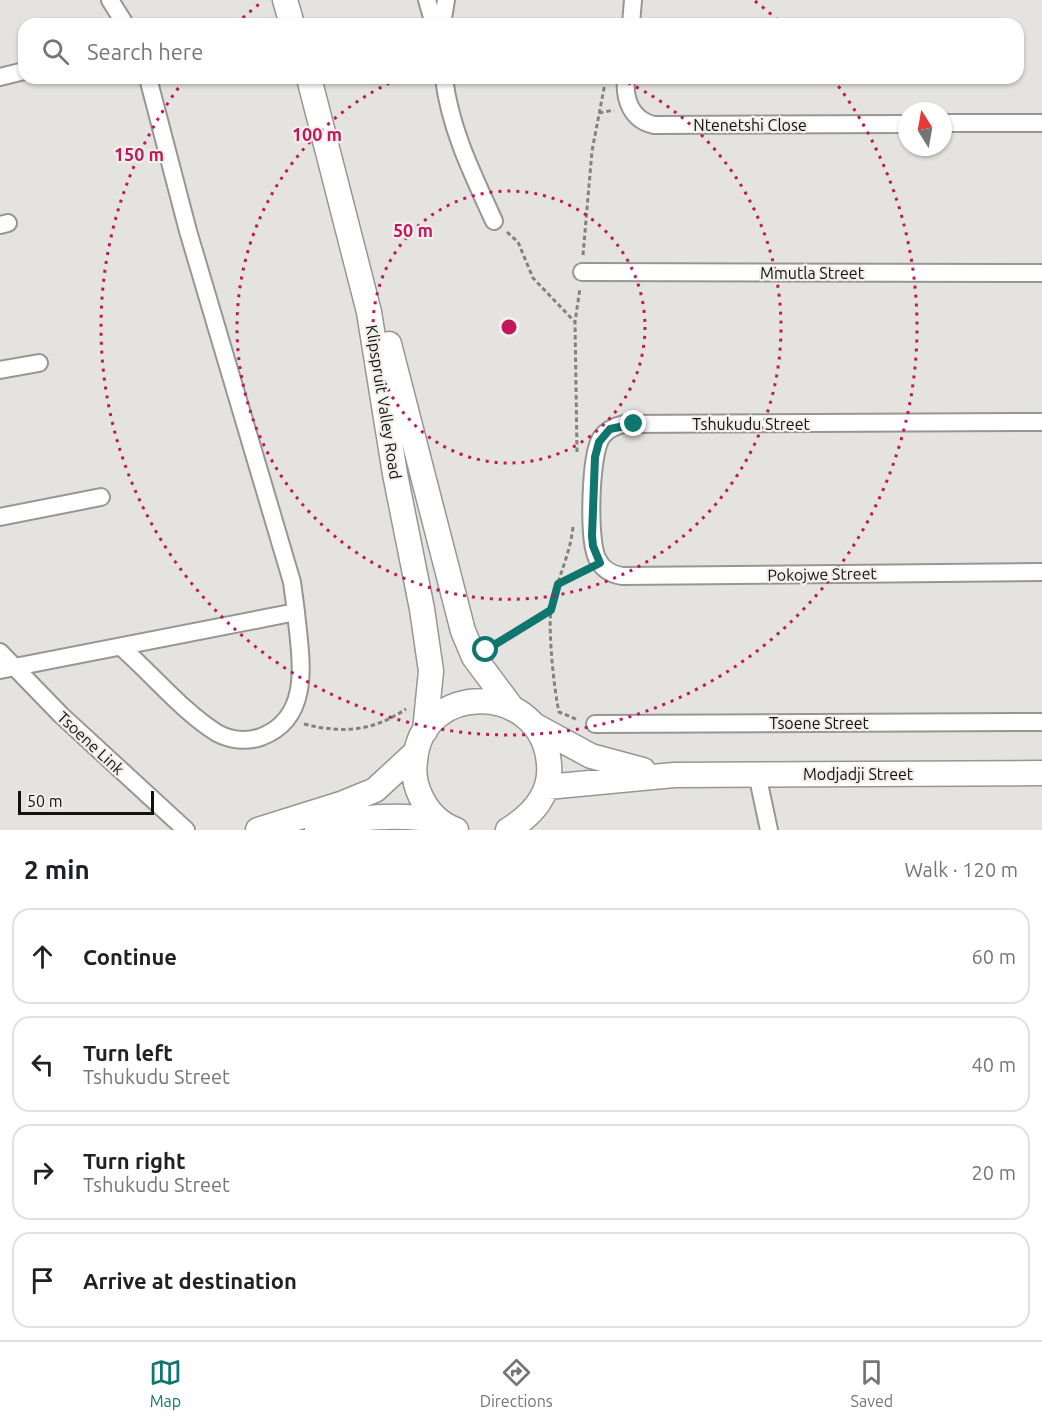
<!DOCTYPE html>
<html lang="en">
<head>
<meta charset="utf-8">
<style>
	:root { --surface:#fff; --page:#f2f2f2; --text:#202124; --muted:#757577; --line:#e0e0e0; --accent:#0f766e }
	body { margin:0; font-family:Ubuntu,sans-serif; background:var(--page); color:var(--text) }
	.compass { position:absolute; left:898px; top:102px; width:54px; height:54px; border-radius:50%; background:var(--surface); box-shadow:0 2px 4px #0004; rotate:349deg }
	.scale { position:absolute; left:18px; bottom:15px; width:136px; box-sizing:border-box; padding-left:6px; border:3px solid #131211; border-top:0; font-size:16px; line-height:21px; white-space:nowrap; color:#131211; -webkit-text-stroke:4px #f1f0ec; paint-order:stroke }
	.stop { position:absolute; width:18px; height:18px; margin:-14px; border:4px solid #0f766e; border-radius:50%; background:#fff }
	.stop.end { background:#0f766e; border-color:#fff; box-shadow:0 2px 6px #0008 }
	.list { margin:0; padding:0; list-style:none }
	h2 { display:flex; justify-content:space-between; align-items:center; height:78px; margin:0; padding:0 24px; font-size:26px }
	h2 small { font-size:20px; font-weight:400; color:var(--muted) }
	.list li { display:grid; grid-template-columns:39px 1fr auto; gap:18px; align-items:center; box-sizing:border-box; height:96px; margin:0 12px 12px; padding:0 12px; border:2px solid var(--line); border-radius:18px }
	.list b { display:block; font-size:22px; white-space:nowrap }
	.list p { margin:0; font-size:20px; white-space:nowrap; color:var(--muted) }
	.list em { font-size:20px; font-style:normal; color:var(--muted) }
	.icon { flex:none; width:33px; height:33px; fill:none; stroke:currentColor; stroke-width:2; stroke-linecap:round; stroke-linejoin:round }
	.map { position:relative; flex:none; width:1042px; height:830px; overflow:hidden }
	.search { position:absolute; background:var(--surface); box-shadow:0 2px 4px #0004; left:18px; right:18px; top:18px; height:66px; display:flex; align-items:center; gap:15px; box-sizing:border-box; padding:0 21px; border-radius:18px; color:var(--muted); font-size:22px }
	.sheet { height:510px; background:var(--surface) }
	nav { display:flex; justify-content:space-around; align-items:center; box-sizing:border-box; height:84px; border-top:2px solid var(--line); background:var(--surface); font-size:16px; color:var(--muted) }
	nav a { display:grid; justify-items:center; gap:3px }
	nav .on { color:var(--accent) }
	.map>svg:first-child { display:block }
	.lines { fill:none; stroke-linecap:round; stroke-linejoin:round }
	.street-casing { stroke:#979693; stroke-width:20 }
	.secondary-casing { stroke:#979693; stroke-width:27 }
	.path { stroke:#83827f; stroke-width:3; stroke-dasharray:4.5 3; stroke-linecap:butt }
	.street { stroke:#fff; stroke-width:16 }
	.secondary { stroke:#fff; stroke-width:24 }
	.route { stroke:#0f766e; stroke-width:8 }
	.ring { fill:none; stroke:#c2185b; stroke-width:3; stroke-dasharray:3 6 }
	.labels { text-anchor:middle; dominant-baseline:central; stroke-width:4.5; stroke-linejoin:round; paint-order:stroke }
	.street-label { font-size:16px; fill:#131211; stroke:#f1f0ec }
	.centre { fill:#c2185b; stroke:#f1f0ec; stroke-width:3 }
	.ring-label { font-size:18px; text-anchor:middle; font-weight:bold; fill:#c2185b; stroke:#f1f0ec; stroke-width:4.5; stroke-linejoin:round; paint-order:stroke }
</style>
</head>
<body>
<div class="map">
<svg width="1042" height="830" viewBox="0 0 1042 830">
	<rect width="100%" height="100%" fill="#e4e3df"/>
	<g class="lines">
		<g class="street-casing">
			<path id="street" d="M 110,0 L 125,24
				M 427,0 L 434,24
				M 442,24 L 446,0
				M 631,24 L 633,0
				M 0,77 L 24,71
				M 444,78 C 450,129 473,175 494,221
				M 626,78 C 624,99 631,120 654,125 L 907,124
				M 943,123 L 1042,123
				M 0,225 L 8,223
				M 582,272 L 1042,273
				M 0,370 L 39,363
				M 1042,422 L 624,424 C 615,426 607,429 601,438 C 590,456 588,539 597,558 C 602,569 610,574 622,576 L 1042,572
				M 0,517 L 101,497
				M 121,647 C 152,674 183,712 217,733 C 230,740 246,742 261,737 C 314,717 300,656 296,612
				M 0,652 L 61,715 L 186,830
				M 0,670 L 296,612 L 292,582 L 188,231 L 148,78
				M 595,724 L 1042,722
				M 757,774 L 769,830"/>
		</g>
		<g class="secondary-casing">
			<path id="secondary" d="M 285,0 L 292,24
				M 309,78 L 369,312 L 395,474 L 422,609 L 431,671 L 425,731
				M 389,344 L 463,631 L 474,657 L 512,708
				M 534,725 L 591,756 L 643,770
				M 547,787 L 674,775 L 1042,773
				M 317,828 C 359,816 395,814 438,820
				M 258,830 L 341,804 L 375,790 L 415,753
				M 456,830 C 440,824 428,812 421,797 C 415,785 413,774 415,761 C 421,680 543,682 549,764 C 552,794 531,816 508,830"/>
		</g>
		<path class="path" d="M 599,113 L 614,110
			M 507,232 L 518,242 L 533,278 L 574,321
			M 583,255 L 592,151 L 606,78
			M 577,452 L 575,322 L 580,288
			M 573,527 C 570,556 556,581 551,609 C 548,631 554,690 559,712 L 578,720
			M 559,584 L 585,571
			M 492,647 L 550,611
			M 304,724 C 344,734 373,731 406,709"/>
		<use href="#street" class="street"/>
		<use href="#secondary" class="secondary"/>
	</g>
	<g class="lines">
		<path class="route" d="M 486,650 L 551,610 L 558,584 L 600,563 L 593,546 L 592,536 L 595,457 L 599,442 L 610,429 L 634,424"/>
	</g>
	<g class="ring">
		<circle cx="509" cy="327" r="136"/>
		<path d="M620 79A272 272 0 1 1 398 79"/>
		<path d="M236 24A408 408 0 0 1 263 1M755 1A408 408 0 0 1 782 24M833 79A408 408 0 1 1 185 79"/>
	</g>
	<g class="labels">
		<g class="street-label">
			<text x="750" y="125">Ntenetshi Close</text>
			<text x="812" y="273">Mmutla Street</text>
			<text transform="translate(384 402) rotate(81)">Klipspruit Valley Road</text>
			<text x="751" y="424">Tshukudu Street</text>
			<text transform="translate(822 574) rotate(-1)">Pokojwe Street</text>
			<text x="819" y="723">Tsoene Street</text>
			<text transform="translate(91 743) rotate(43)">Tsoene Link</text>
			<text x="858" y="774">Modjadji Street</text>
		</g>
	</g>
	<circle cx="509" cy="327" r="9" class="centre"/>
	<g class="ring-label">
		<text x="317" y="141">100 m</text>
		<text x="139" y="161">150 m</text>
		<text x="413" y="237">50 m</text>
	</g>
</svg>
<svg class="compass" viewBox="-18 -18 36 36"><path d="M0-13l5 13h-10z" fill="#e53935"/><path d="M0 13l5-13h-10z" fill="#757577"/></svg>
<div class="scale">50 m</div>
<div class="stop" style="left:486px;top:650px"></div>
<div class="stop end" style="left:634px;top:424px"></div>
<div class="search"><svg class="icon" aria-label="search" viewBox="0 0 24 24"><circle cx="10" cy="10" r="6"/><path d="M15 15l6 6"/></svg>Search here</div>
</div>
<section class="sheet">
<h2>2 min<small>Walk · 120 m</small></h2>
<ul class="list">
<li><svg class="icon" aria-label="ahead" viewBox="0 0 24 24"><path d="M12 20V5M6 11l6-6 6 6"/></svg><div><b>Continue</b></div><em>60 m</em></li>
<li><svg class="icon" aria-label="left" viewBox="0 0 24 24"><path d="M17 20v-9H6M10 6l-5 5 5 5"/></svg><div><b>Turn left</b><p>Tshukudu Street</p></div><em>40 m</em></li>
<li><svg class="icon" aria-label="right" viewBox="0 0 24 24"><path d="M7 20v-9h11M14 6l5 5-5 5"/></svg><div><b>Turn right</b><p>Tshukudu Street</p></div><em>20 m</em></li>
<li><svg class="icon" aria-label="arrive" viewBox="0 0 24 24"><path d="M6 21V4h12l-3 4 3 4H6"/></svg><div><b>Arrive at destination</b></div></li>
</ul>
</section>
<nav>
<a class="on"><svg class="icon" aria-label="map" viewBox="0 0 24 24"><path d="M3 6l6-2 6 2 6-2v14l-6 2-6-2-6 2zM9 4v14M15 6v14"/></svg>Map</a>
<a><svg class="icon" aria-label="directions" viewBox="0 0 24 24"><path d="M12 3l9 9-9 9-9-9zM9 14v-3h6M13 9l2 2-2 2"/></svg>Directions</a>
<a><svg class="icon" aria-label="saved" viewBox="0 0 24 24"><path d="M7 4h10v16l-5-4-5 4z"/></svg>Saved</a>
</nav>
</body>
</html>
